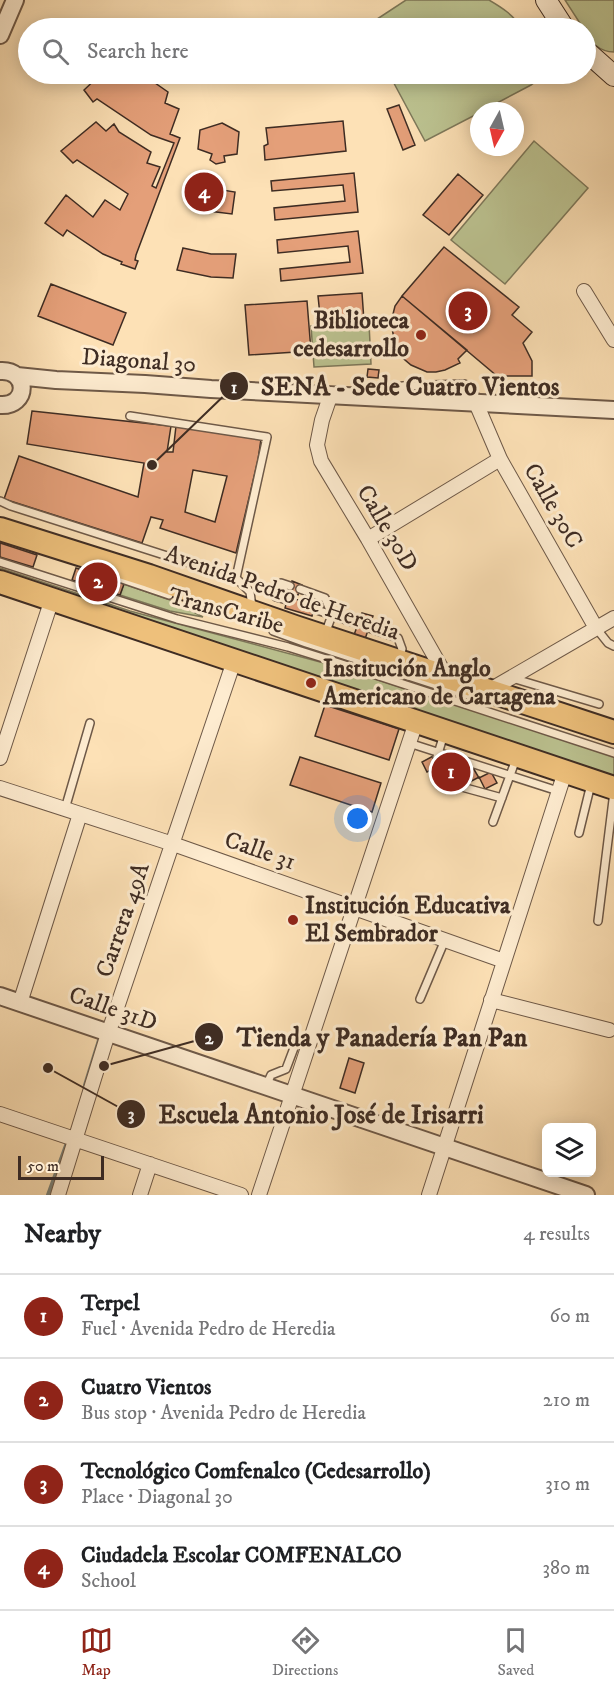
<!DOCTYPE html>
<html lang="en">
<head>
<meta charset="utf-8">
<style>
	:root { --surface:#fff; --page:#f2f2f2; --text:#202124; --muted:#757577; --line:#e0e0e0; --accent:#8f2418 }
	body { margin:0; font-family:"IM FELL DW Pica",serif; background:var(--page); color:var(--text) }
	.controls { position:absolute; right:18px; bottom:18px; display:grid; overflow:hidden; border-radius:9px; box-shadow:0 3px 15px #0003 }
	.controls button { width:54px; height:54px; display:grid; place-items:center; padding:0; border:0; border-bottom:2px solid var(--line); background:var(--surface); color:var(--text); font:30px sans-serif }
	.compass { position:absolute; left:470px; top:102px; width:54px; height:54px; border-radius:50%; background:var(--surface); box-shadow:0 3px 15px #0003; rotate:188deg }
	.scale { position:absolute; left:18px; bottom:15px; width:86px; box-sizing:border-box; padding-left:6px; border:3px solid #3e2c23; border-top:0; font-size:16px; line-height:21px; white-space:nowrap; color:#3e2c23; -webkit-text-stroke:4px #feecd0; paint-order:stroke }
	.you { position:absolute; left:358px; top:819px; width:21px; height:21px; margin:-15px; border:4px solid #fff; border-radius:50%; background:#1a73e8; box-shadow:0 0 0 9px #1a73e833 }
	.badge { display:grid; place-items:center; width:39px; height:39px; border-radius:50%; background:var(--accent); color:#fff; font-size:20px; font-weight:700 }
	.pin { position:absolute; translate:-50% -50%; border:3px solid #fff; box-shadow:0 2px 6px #0006 }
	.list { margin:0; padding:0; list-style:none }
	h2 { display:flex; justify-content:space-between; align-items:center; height:78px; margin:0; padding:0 24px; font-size:26px }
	h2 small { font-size:20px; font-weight:400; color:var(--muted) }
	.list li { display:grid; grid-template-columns:39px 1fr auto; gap:18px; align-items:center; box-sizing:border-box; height:84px; padding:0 24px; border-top:2px solid var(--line) }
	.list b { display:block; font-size:22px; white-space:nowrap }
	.list p { margin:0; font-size:20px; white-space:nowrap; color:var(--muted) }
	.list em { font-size:20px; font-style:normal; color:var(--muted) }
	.icon { flex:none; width:33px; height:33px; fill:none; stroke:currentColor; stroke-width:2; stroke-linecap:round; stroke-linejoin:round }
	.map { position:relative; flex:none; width:614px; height:1195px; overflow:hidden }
	.search { position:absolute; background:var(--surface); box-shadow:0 3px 15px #0003; left:18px; right:18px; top:18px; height:66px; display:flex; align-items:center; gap:15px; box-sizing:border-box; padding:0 21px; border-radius:33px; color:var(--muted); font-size:22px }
	.sheet { height:414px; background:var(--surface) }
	nav { display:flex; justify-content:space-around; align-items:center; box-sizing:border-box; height:84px; border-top:2px solid var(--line); background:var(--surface); font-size:16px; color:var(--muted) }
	nav a { display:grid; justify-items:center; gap:3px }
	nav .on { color:var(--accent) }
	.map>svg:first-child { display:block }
	.green { fill:#bcc391; stroke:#7d785a; stroke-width:1.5 }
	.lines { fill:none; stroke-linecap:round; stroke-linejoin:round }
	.stream { stroke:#79827a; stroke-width:4 }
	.building { fill:#e49f79; stroke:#3e2c23; stroke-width:1.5; fill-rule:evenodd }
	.service-casing { stroke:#6e5948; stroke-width:10 }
	.minor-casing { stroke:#6e5948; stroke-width:16 }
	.tertiary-casing { stroke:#6e5948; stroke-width:20 }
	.secondary-casing { stroke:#3e2c23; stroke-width:22 }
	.trunk-casing { stroke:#3e2c23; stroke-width:26 }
	.service { stroke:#feecd0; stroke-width:7 }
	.minor { stroke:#feecd0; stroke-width:14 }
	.tertiary { stroke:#feecd0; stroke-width:16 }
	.secondary { stroke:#feecd0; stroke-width:20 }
	.trunk { stroke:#eec07b; stroke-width:22 }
	.poi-dot { fill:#8f2418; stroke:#feecd0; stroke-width:2 }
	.labels { text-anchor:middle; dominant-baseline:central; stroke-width:6; stroke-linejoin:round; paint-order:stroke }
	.poi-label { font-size:24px; font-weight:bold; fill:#3e2c23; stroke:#feecd0; text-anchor:start }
	.street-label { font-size:24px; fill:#3e2c23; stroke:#feecd0 }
	.leader { fill:none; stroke:#3e2c23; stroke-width:2 }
	.callout-dot { fill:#3e2c23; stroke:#feecd0; stroke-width:2 }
	.mark-label { font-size:18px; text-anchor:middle; font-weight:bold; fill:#fff }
	.callout-label { font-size:26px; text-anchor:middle; font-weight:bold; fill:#3e2c23; stroke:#feecd0; stroke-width:6; stroke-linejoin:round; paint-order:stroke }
</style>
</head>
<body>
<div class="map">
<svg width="614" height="1195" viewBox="0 0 614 1195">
	<rect width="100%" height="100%" fill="#fde1b6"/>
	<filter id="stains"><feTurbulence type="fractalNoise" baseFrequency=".00333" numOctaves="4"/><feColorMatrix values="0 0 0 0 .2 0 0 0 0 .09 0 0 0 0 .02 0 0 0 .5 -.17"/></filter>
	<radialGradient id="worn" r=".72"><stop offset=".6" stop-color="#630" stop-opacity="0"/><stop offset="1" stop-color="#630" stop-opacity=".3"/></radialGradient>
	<path class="green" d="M 406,0 L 489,0 C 501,7 514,15 521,28 L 365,28 L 365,27 Z
		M 565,0 L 614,0 L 614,52 C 601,52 587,42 586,28 L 583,28 Z
		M 389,74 L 538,74 L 540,78 L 531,85 L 482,111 L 479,111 L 479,113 L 425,141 Z
		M 534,141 L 588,188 L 505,284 L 451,240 Z
		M 369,323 L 371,364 L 314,367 L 311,326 Z
		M 0,568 L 130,611 L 335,666 L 614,756 L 614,781 L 0,575 Z
		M 124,584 L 173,601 L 203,617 L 170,611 L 120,595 Z"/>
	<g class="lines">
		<path class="stream" d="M 85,1085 L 99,1040
			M 48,1195 L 68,1140"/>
	</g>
	<path class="building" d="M 101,74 L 142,74 L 168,92 L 165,103 L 179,109 L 170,134 L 180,138 L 136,255 L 135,260 L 138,261 L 135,269 L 121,264 L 122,262 L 103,254 L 67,230 L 63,236 L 45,223 L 66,195 L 93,217 L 105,200 L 120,210 L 128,194 L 77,160 L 73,163 L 61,151 L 96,122 L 106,131 L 114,124 L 119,132 L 151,152 L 147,163 L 160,167 L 152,186 L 156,188 L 174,143 L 151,135 L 97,99 L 93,102 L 84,90 Z
		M 399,105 L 415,145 L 403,150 L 387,109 Z
		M 343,121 L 346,151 L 265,160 L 264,146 L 268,144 L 266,128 Z
		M 222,123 L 239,132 L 237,154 L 224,156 L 225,162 L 216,164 L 210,160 L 212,154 L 198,149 L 200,130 Z
		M 354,173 L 358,212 L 275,220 L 274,208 L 345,201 L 343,185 L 272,191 L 271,181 Z
		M 458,174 L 483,195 L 449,235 L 423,215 Z
		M 192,185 L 235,192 L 232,214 L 208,211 L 187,202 Z
		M 358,231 L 363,273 L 281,281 L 280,269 L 350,262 L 348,246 L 278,253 L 277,240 Z
		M 444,247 L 519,307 L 512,315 L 532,332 L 523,343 L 532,361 L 532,376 L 497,376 L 402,296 Z
		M 183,248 L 211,254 L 236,254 L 233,278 L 211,277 L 177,270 Z
		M 51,284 L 126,313 L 113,345 L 38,316 Z
		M 362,293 L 364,321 L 321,325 L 318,296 Z
		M 402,296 L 467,350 L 458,359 L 460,363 L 445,370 L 436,372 L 427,372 L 411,365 L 398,354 L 391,341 L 394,339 L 391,322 L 395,306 Z
		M 307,301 L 311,351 L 249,355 L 245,305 Z
		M 368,369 L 379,370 L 378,378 L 367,377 Z
		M 32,411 L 171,426 L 167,452 L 173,452 L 176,426 L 261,439 L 258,460 L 236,553 L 160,528 L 163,520 L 151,517 L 142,543 L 4,499 L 19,456 L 138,497 L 144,463 L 27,444 ZM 193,470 L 227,476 L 215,522 L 185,512 Z
		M 0,543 L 37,555 L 33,567 L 0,557 Z
		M 76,568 L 124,584 L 120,595 L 72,580 Z
		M 292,581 L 302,585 L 298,595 L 288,593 Z
		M 288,597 L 315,605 L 312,616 L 285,608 Z
		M 362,613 L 373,616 L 365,639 L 354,635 Z
		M 325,705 L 399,729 L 389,760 L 315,736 Z
		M 435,755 L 442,767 L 455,761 L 461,772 L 472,766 L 479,778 L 491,772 L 497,783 L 485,789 L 479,777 L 466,784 L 459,772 L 446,779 L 439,766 L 427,772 L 422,762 Z
		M 300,757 L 381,783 L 372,812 L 290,785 Z
		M 349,1058 L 364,1063 L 355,1093 L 340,1088 Z"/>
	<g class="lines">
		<g class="service-casing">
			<path id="service" d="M 402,398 L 401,388 L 402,386 L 464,384 C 474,388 475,392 476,403
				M 130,416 L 267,437 L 236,578
				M 0,501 L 11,506 L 236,578 L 250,592 L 252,607
				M 0,562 L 177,619 L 288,647 L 339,663 L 614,753
				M 119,578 L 169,595
				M 300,589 L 325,598 L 332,615 L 325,634
				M 287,600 L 276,597 L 281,583 L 290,586
				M 314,609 L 358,624
				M 369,628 L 398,638 L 402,649 L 399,659
				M 596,628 L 608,643 L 614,646
				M 273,631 L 306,643 L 473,697
				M 512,678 L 599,704
				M 409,743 L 558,791
				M 437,757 L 444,734
				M 434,769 L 436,778 L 440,781 L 502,798
				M 65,809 L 90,723
				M 493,822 L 516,759
				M 579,833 L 591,784
				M 598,921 L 614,792
				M 420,999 L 445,940
				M 266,1086 L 271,1075 L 286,1069 L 297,1040 L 301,1039 L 310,1040"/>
		</g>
		<g class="minor-casing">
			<path id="minor" d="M 584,291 L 614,340
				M 331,394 L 322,420 L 317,445 L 321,461 L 368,539 L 447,678
				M 476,403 L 500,459 L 596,628
				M 368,539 L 500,459
				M 488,691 L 614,618
				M 0,758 L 52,599
				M 0,788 L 173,844 L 504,961
				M 491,1000 L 609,1030
				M 20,1003 L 80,814
				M 0,1114 L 241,1195
				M 58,1195 L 106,1040 L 234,661
				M 140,1195 L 150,1164
				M 259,1195 L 416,722
				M 429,1195 L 565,772"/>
		</g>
		<g class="tertiary-casing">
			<path id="tertiary" d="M 0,35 L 15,0
				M 0,371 C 29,369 29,407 0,405
				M 17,376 L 56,380 L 145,384 L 211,389 L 614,410
				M 0,996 L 586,1195"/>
		</g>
		<g class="secondary-casing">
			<path id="secondary" d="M 546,0 L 564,28
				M 586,51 L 614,76"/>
		</g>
		<g class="trunk-casing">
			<path id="trunk" d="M 0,529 L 149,576 L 295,627 L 614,732
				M 0,582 L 614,788"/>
		</g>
		<use href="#service" class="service"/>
		<use href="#minor" class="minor"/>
		<use href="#tertiary" class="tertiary"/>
		<use href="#secondary" class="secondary"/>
		<use href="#trunk" class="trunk"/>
	</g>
	<g class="poi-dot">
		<circle cx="421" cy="335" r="6"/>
		<circle cx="311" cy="683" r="6"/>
		<circle cx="293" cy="920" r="6"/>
	</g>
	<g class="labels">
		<g class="poi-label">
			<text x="409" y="321" text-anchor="end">Biblioteca<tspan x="409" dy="28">cedesarrollo</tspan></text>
			<text x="323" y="669">Institución Anglo<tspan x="323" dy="28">Americano de Cartagena</tspan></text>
			<text x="305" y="906">Institución Educativa<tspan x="305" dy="28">El Sembrador</tspan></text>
		</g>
		<g class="street-label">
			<text transform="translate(139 361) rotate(4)">Diagonal 30</text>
			<text transform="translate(553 506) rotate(60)">Calle 30C</text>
			<text transform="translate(387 528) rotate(59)">Calle 30D</text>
			<text transform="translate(282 593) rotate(19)">Avenida Pedro de Heredia</text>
			<text transform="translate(226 611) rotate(15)">TransCaribe</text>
			<text transform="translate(260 851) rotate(19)">Calle 31</text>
			<text transform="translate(123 920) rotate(-71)">Carrera 49A</text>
			<text transform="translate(113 1009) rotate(19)">Calle 31D</text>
		</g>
	</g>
	<path class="leader" d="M152 465L234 386M104 1066L209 1037M48 1068L131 1114"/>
	<g class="callout-dot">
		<circle cx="152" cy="465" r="6"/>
		<circle cx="104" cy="1066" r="6"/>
		<circle cx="48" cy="1068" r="6"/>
		<circle cx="234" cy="386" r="15"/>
		<circle cx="209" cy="1037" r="15"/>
		<circle cx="131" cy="1114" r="15"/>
	</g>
	<g class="mark-label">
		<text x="234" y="393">1</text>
		<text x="209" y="1044">2</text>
		<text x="131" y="1120">3</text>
	</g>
	<g class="callout-label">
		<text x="410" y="395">SENA - Sede Cuatro Vientos</text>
		<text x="382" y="1046">Tienda y Panadería Pan Pan</text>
		<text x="321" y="1123">Escuela Antonio José de Irisarri</text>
	</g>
	<rect width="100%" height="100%" filter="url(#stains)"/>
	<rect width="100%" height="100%" fill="url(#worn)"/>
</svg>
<div class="controls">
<button><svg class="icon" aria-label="layers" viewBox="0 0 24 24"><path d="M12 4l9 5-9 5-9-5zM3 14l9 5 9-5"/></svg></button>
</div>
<svg class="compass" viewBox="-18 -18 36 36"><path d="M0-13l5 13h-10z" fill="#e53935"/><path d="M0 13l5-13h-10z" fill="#757577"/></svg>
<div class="scale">50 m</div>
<div class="you"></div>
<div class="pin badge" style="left:451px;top:772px">1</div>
<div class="pin badge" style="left:98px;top:582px">2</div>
<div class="pin badge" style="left:468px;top:311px">3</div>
<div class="pin badge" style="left:204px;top:192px">4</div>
<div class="search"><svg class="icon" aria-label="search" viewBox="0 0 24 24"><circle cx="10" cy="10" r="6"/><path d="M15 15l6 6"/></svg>Search here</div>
</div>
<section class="sheet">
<h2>Nearby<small>4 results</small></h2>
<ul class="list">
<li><span class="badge">1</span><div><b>Terpel</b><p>Fuel · Avenida Pedro de Heredia</p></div><em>60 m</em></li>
<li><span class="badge">2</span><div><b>Cuatro Vientos</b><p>Bus stop · Avenida Pedro de Heredia</p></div><em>210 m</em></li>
<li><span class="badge">3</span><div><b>Tecnológico Comfenalco (Cedesarrollo)</b><p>Place · Diagonal 30</p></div><em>310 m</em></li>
<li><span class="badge">4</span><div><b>Ciudadela Escolar COMFENALCO</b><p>School</p></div><em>380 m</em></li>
</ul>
</section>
<nav>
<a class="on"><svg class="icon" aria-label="map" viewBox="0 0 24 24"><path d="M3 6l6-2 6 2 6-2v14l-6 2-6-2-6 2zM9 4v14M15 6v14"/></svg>Map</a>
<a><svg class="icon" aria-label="directions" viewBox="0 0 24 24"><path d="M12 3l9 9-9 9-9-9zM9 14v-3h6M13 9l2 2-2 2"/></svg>Directions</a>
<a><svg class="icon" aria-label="saved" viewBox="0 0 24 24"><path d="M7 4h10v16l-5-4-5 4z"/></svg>Saved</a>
</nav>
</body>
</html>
